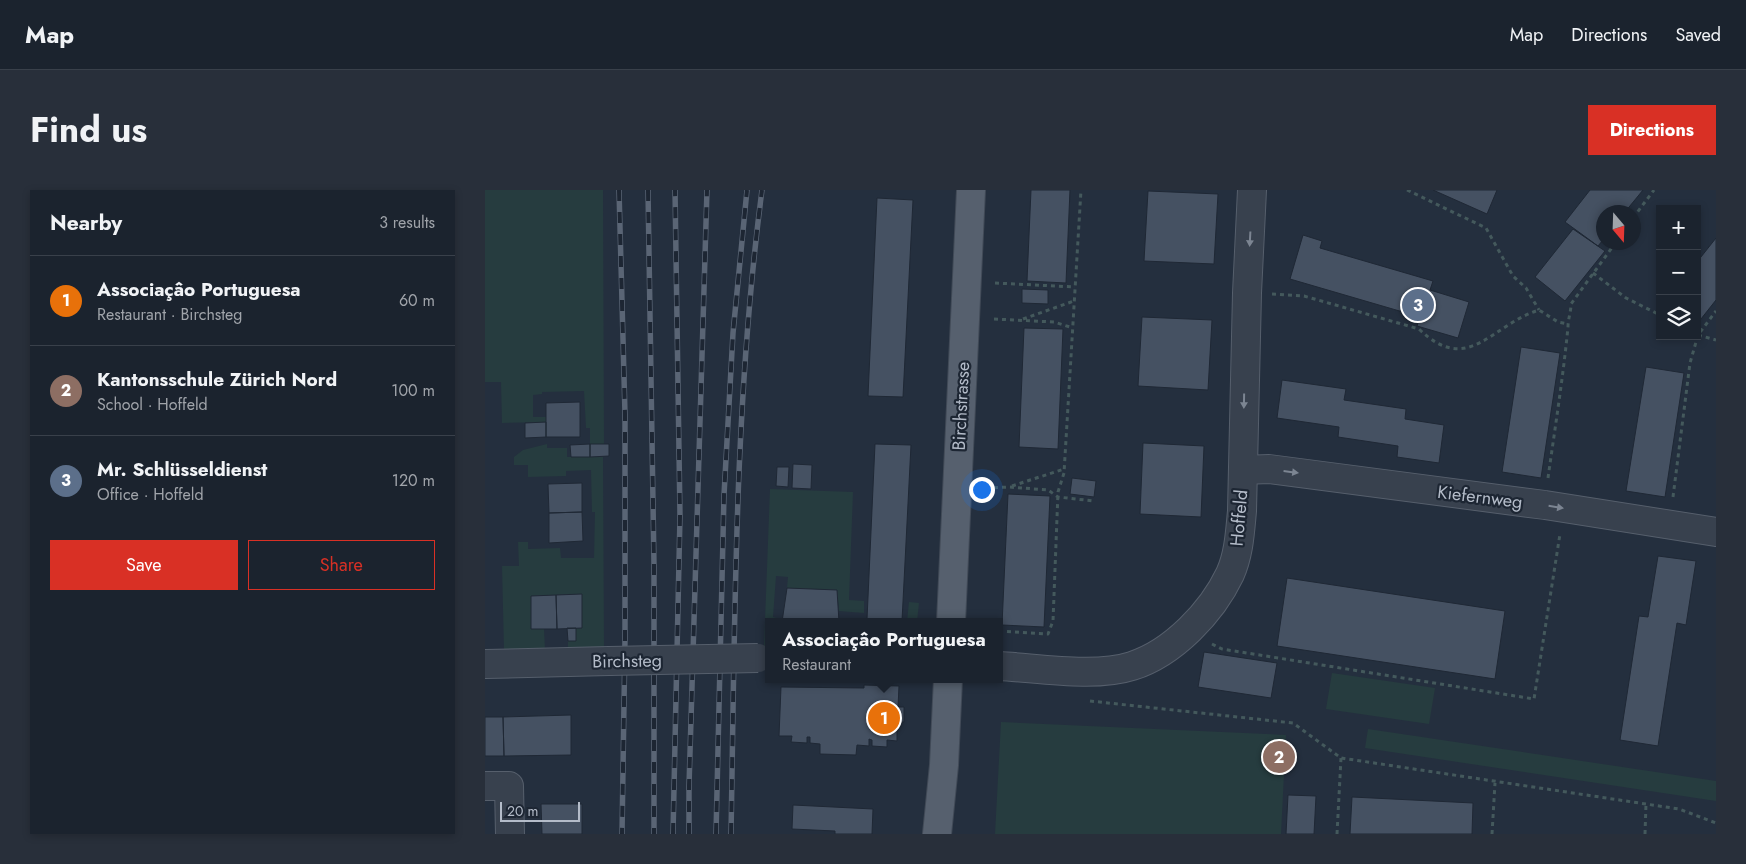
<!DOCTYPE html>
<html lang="en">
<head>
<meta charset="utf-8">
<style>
	:root { --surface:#1b232e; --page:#282f3a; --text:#f1f3f6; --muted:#a0a4aa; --line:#39404a; --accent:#d93025 }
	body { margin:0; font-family:Jost,sans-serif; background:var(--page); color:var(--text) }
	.controls { position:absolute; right:15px; top:15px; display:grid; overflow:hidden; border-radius:0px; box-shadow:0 2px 8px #0003 }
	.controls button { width:45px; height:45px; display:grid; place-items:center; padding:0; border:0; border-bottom:1px solid var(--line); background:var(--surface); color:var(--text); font:25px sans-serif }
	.compass { position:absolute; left:1111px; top:15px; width:45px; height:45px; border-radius:50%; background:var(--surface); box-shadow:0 2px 8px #0003; rotate:161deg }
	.scale { position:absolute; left:15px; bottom:12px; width:80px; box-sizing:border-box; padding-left:5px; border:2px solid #b4bcc9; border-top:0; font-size:14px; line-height:18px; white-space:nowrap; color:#b4bcc9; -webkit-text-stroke:4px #1d2633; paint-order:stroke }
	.you { position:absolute; left:496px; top:299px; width:18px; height:18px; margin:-12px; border:4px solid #fff; border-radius:50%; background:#1a73e8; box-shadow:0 0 0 8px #1a73e833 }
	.badge { display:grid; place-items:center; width:32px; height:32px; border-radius:50%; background:var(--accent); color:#fff; font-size:16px; font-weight:700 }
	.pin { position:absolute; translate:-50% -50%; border:2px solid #fff; box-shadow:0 1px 5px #0006 }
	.popup { position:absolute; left:280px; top:428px; width:238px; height:65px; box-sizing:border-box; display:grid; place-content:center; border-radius:0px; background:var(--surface); filter:drop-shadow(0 1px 4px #0005); font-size:16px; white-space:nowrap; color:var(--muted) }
	.popup b { font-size:19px; color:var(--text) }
	.popup::after { content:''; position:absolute; left:50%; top:100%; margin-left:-10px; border:10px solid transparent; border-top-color:var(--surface) }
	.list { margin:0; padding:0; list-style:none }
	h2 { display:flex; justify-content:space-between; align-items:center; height:65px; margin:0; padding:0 20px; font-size:21px }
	h2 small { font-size:16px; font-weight:400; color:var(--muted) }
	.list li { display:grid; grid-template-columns:32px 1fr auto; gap:15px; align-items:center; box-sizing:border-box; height:90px; padding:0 20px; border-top:1px solid var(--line) }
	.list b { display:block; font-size:19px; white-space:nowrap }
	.list p { margin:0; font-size:16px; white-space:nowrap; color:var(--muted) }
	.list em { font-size:16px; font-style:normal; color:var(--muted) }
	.actions { display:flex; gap:10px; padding:15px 20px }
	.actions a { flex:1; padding:11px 0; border:1px solid var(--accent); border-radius:0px; text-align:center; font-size:18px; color:var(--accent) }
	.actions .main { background:var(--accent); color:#fff }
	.icon { flex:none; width:28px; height:28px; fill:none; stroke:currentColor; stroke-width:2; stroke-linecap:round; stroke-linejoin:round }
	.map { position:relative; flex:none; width:1231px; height:644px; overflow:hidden; border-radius:0px }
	header { display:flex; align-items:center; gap:30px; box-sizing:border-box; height:70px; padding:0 25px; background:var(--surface); border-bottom:1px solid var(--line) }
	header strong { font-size:24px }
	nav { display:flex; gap:28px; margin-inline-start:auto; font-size:18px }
	.intro { display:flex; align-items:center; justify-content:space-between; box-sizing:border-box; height:120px; padding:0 30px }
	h1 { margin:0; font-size:35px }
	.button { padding:12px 22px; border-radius:0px; background:var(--accent); color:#fff; font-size:18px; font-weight:700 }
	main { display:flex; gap:30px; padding:0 30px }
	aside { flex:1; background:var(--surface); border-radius:0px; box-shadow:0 2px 8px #0003 }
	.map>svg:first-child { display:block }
	.green { fill:#263c3f }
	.building { fill:#455162; stroke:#1f2835 }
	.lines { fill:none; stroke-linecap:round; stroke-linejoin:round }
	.minor-casing { stroke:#565f6c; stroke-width:30 }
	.major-casing { stroke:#414a57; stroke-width:30 }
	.path { stroke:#44595c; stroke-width:3; stroke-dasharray:4 4; stroke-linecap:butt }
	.minor { stroke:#38414e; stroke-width:28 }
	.major { stroke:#56606e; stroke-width:28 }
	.rail-casing { stroke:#5a6575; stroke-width:5.5 }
	.rail { stroke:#1d2633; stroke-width:4; stroke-dasharray:11; stroke-linecap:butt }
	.minor-bridge-casing { stroke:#565f6c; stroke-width:30; stroke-linecap:butt }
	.minor-bridge { stroke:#38414e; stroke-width:28 }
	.oneway { fill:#7c8592 }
	.labels { text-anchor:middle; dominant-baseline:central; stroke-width:4.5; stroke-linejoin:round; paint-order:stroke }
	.street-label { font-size:18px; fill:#b4bcc9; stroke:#1d2633 }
</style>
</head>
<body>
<header>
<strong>Map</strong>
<nav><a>Map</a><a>Directions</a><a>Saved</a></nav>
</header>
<div class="intro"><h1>Find us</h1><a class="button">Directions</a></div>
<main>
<aside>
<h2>Nearby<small>3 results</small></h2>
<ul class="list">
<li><span class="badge" style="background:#e8710a">1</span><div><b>Associaçâo Portuguesa</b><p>Restaurant · Birchsteg</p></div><em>60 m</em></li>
<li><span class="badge" style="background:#8d6e63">2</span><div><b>Kantonsschule Zürich Nord</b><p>School · Hoffeld</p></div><em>100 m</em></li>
<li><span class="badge" style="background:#5c6f8a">3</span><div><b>Mr. Schlüsseldienst</b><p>Office · Hoffeld</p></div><em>120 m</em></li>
</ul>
<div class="actions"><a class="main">Save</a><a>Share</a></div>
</aside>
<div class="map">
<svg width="1231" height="644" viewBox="0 0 1231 644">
	<rect width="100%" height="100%" fill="#242f3e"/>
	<path class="green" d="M 0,0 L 118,0 L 119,254 L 105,254 L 105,238 L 101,238 L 99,201 L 57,202 L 57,204 L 48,205 L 48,227 L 61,227 L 61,232 L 17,233 L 16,192 L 0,192 Z
		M 62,254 L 62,258 L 82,258 L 82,267 L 118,266 L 119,459 L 83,460 L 83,451 L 91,451 L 91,438 L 97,438 L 96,404 L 46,406 L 46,439 L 59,439 L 60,460 L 19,461 L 17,376 L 34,376 L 33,352 L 43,352 L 43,359 L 75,358 L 76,368 L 109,368 L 110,322 L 107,322 L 106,280 L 81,281 L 81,286 L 43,287 L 43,275 L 29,275 L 29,267 L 38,260 Z
		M 285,299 L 368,302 L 364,410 L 379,411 L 379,423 L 354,421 L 352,400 L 302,398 L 303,387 L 291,386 L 288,427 L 296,429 L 296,432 L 284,432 L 284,457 L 279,457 Z
		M 424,412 L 434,413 L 432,432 L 422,432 Z
		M 847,483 L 950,498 L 944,534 L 841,519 Z
		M 516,532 L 801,545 L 796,644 L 510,644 Z
		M 883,539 L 1231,591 L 1231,611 L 880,558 Z"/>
	<path class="building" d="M 546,0 L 585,0 L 581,93 L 542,91 Z
		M 948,0 L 1012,0 L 1002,24 Z
		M 1105,0 L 1158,0 L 1140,22 L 1118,22 L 1118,50 L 1113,56 L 1080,32 Z
		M 663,1 L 733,4 L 729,74 L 659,71 Z
		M 392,8 L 428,10 L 418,207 L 383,206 Z
		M 1088,39 L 1120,61 L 1080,111 L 1050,87 Z
		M 818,45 L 837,51 L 835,58 L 948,91 L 945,100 L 984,112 L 973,148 L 932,136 L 935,127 L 805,89 Z
		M 1231,48 L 1231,110 L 1212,134 L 1212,72 Z
		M 537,99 L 563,100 L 563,114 L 537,113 Z
		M 657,127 L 727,130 L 723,200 L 653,196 Z
		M 539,138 L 578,139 L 573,259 L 534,257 Z
		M 1036,157 L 1075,163 L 1056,288 L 1017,282 Z
		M 1161,177 L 1199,183 L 1180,307 L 1141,301 Z
		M 797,190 L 861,199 L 859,210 L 921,219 L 920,229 L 959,235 L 954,273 L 912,267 L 913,256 L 853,247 L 854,237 L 792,228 Z
		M 95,212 L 95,247 L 61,247 L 61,213 Z
		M 61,232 L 61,247 L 40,248 L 40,233 Z
		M 658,253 L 719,256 L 716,327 L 655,324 Z
		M 105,254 L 105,267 L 86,267 L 85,255 Z
		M 105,254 L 124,254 L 124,266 L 105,267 Z
		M 390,254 L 426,255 L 417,431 L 382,429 Z
		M 308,274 L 327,275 L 326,299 L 307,298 Z
		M 292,277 L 304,277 L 303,297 L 291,296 Z
		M 587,288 L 611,291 L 609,307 L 585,304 Z
		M 97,293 L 97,322 L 64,323 L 63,294 Z
		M 523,304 L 565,306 L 559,437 L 517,435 Z
		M 97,322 L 98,351 L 64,353 L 64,323 Z
		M 1173,366 L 1211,371 L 1201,435 L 1192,433 L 1173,556 L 1135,550 L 1154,426 L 1163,427 Z
		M 802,388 L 1020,421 L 1010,489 L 792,456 Z
		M 302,398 L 352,400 L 354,432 L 297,432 Z
		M 97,404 L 97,438 L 72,439 L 71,405 Z
		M 71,405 L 72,439 L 46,439 L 46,406 Z
		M 82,438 L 91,438 L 91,451 L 83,451 Z
		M 719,462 L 792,473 L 786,508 L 713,497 Z
		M 379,495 L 414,496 L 413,517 L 419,517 L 419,532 L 412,532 L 412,551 L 402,550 L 402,557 L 387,556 L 387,550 L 384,549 L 384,556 L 372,555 L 371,565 L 335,564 L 335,554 L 325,553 L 325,547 L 322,547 L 322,553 L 306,552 L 307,546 L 294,546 L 296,497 L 379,498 Z
		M 86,525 L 86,565 L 19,566 L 18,527 Z
		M 0,527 L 18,527 L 19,566 L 0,566 Z
		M 803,605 L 831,606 L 829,644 L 801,644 Z
		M 867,607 L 988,613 L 987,644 L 865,644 Z
		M 56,614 L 97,614 L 97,644 L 57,644 Z
		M 308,615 L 388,619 L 387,644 L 350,644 L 350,641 L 307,639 Z"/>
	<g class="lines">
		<g class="minor-casing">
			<path id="minor" d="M 758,280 L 784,279 L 1060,315 L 1231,342
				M 0,474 L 124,471
				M 514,476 C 553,478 610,488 647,476 C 688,463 727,422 745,384 C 754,364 755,342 757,321 L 762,103 L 767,0
				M 0,596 L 24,596 L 25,644"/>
		</g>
		<g class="major-casing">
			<path id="major" d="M 466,432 L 486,0
				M 452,644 L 459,575 L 463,489"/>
		</g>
		<path class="path" d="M 922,0 L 1001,38 L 1028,86 L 1041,98 L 1054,120
			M 1148,28 L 1169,0
			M 1108,83 L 1141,108 L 1175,125
			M 510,93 L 590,97
			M 787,104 L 819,106 L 934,139 C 983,187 1007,134 1054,120 L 1073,132 L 1083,134
			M 509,129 L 569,132 L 588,138
			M 538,129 L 589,111
			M 1213,145 L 1231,150
			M 1063,288 C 1070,238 1078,188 1083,137 C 1083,129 1086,122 1086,114 L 1131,52
			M 527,296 L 579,279
			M 501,298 L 524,297 L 563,300 L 573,307 L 609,311
			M 1188,307 L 1205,173 L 1213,145 L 1231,121
			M 514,441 L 563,444 L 568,431 L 573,302 L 579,283 L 596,0
			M 727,454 L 737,459 L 1049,509 L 1075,344
			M 605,511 L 808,533 L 856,568 L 1194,619 L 1231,633
			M 852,644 L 856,568
			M 1007,644 L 1010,593
			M 1160,644 L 1161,614"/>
		<use href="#minor" class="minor"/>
		<use href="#major" class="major"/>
		<g class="rail-casing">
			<path id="rail" d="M 134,0 L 140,224 L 140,449 L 137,644
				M 163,0 L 169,375 L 169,644
				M 188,644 L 195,326 L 190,0
				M 204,644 L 204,596 L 222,0
				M 231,644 L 239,305 L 248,143 L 262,0
				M 246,644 C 250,430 249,213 277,0"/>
		</g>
		<use href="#rail" class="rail"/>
		<g class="minor-bridge-casing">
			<path id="minor-bridge" d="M 124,471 L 273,468"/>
		</g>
		<use href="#minor-bridge" class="minor-bridge"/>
	</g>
	<defs><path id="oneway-solid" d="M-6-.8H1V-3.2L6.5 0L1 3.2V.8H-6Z" transform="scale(1.25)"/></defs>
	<g class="oneway">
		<use href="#oneway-solid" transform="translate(765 49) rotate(93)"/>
		<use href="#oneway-solid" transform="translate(759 211) rotate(91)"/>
		<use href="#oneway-solid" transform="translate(806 282) rotate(7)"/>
		<use href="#oneway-solid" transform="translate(1071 317) rotate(9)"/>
	</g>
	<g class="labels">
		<g class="street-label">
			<text transform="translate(476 216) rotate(-87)">Birchstrasse</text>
			<text transform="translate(995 307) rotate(7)">Kiefernweg</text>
			<text transform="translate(754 328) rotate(-85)">Hoffeld</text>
			<text transform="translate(142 471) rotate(-1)">Birchsteg</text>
		</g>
	</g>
</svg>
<div class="controls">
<button>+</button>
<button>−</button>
<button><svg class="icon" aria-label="layers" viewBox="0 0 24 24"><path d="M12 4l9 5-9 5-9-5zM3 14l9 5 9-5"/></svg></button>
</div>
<svg class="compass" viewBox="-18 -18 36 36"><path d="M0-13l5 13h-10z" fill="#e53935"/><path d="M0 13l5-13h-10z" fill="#a0a4aa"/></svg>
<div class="scale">20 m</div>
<div class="you"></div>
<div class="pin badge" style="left:399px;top:528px;background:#e8710a">1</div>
<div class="popup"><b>Associaçâo Portuguesa</b>Restaurant</div>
<div class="pin badge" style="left:794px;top:567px;background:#8d6e63">2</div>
<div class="pin badge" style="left:933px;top:115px;background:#5c6f8a">3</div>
</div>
</main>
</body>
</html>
